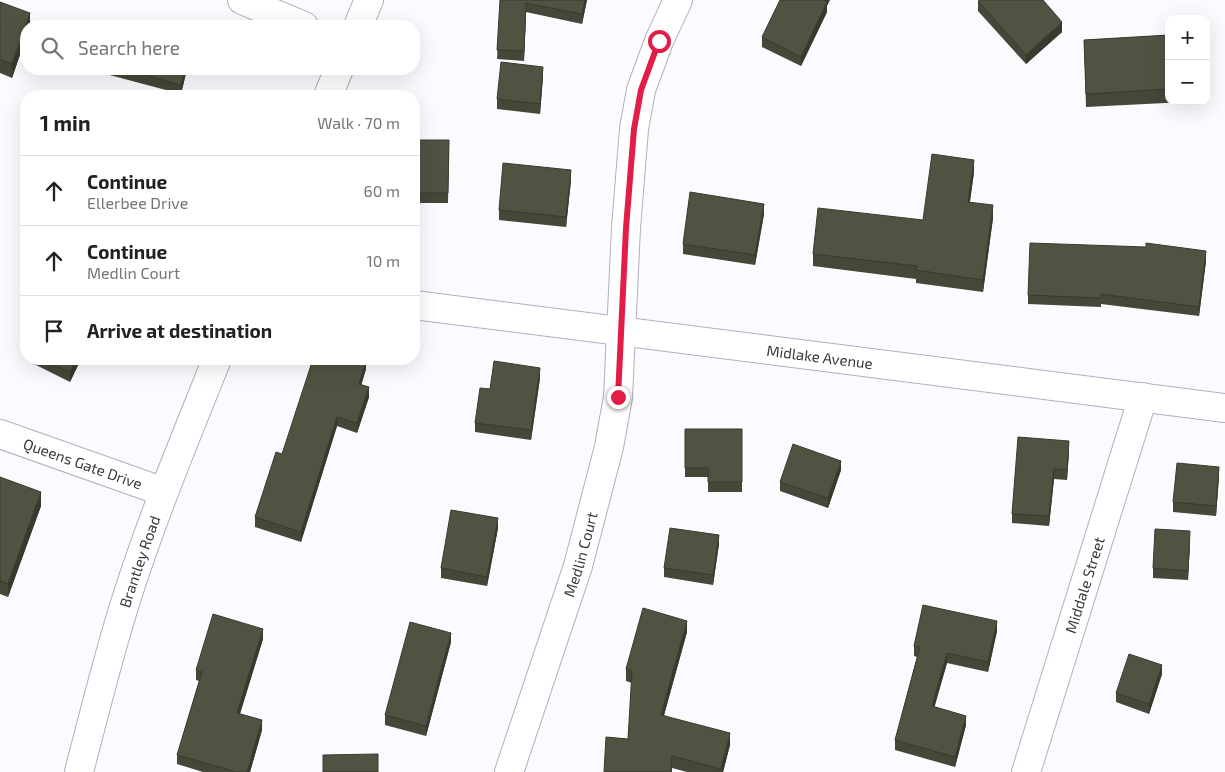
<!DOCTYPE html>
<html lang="en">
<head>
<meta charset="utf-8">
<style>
	:root { --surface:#fff; --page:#f2f2f2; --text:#202124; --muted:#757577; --line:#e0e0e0 }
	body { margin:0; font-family:"Exo 2",sans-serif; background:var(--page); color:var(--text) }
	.controls { position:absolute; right:15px; top:15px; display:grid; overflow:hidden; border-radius:10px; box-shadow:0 5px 20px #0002 }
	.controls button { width:45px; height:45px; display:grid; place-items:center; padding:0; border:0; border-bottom:1px solid var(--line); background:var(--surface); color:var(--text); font:25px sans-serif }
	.stop { position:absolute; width:15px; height:15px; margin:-11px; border:4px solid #e11d48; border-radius:50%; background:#fff }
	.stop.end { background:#e11d48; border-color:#fff; box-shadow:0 1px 5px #0008 }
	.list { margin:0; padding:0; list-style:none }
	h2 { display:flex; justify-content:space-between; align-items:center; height:65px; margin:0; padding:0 20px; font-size:21px }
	h2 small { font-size:16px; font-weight:400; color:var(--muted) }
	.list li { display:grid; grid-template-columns:32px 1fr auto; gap:15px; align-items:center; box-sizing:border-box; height:70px; padding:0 20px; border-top:1px solid var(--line) }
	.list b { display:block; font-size:19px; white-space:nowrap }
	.list p { margin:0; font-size:16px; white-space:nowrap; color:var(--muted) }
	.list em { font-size:16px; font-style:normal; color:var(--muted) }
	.icon { flex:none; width:28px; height:28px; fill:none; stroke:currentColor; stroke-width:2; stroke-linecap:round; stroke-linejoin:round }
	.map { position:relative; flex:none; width:1225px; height:772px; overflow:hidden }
	.search { position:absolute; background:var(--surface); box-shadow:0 5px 20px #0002; left:20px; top:20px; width:400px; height:55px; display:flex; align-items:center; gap:12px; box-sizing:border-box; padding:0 18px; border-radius:20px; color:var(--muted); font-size:19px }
	.panel { position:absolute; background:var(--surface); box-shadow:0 5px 20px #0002; left:20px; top:90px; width:400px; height:275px; border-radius:20px }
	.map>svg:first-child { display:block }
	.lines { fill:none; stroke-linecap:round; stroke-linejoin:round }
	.minor-casing { stroke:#b2aec0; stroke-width:30 }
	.tertiary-casing { stroke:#b2aec0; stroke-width:30 }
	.minor { stroke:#fff; stroke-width:28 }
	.tertiary { stroke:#fff; stroke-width:28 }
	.wall { fill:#454739 }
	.shaded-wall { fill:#383a2e }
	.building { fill:#505342; stroke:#383a2e }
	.route { stroke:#e11d48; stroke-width:6 }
	.labels { text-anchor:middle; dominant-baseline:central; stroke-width:5; stroke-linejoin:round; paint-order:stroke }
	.street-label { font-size:15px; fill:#3a383f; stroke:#fff }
</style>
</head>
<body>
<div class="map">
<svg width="1225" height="772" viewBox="0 0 1225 772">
	<rect width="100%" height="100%" fill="#fbfafe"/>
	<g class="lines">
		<g class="minor-casing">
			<g id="minor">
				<path d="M 242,0 L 304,26"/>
				<path id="s1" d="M 0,434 L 164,492"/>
				<path id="s2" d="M 509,772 L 578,566 L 609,447 L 618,397 L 626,228 L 634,129 L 641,90 L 659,41 L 678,0"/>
				<path id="s3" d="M 1026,772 L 1143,397"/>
			</g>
		</g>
		<g class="tertiary-casing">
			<g id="tertiary">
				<path d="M 358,26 L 369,0"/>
				<path d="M 328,96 L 339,69"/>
				<path id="s4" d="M 414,305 L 1225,408"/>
				<path id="s5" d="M 79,772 C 94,714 108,657 126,600 C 152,518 185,439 217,359"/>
			</g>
		</g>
		<use href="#minor" class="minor"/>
		<use href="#tertiary" class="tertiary"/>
	</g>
	<path class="wall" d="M 500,0 L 587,0 L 582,24 L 526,12 L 524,61 L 497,59 Z
		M 978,1 L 1062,32 L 1026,64 L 978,11 Z
		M 0,2 L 30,26 L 26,26 L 26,37 L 12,78 L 0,73 Z
		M 827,6 L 827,12 L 801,66 L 762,47 L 762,37 Z
		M 1169,35 L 1169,101 L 1185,101 L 1185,102 L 1086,107 L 1084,40 Z
		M 87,69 L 187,69 L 181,94 Z
		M 543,76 L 540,114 L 497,109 L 497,99 Z
		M 414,140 L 449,140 L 448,203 L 414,203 Z
		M 974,172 L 970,202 L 993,218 L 983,292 L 916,283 L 916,279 L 813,266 L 813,254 L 923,220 Z
		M 571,180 L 566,227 L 499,220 L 499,210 Z
		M 764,214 L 755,265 L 683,254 L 683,244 Z
		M 1206,261 L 1199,316 L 1101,304 L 1101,307 L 1028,304 L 1028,295 Z
		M 32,359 L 81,359 L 70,382 L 32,363 Z
		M 366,369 L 361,385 L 369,397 L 357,433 L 337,426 L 301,542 L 255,527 L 255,517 L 282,454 Z
		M 540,378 L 531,440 L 475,432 L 475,423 L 490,389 Z
		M 685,429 L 742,429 L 742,492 L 708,492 L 708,477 L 685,477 Z
		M 1069,451 L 1067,480 L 1054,479 L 1049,526 L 1012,523 L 1012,514 Z
		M 841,470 L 828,508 L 780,491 L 780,482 Z
		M 1219,476 L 1216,516 L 1173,512 L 1173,502 Z
		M 0,477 L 41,506 L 8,597 L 0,594 Z
		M 498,528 L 487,586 L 441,578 L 441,568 Z
		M 1190,541 L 1188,580 L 1153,578 L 1153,568 Z
		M 719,544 L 713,585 L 664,577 L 664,568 Z
		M 997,631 L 988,672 L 947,663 L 934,707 L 966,725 L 955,767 L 895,750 L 895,740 L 917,657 L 914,656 L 914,646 Z
		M 687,632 L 664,715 L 730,745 L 723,772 L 687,772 L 672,768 L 672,772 L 604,772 L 628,739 L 632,683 L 626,681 L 626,669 Z
		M 263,639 L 240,714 L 262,730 L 250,772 L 203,772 L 177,764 L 177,755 L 199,681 L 196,680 L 196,670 Z
		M 451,642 L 426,736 L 385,725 L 385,715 Z
		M 1162,674 L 1149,714 L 1116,702 L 1116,693 Z"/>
	<path class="shaded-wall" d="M 585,0 L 587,0 L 582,24 L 582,14 Z
		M 826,0 L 830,0 L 827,6 L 827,12 L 801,66 L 801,57 Z
		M 526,3 L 526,12 L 524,61 L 524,51 Z
		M 30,13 L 30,26 L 26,26 L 26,37 L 12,78 L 12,64 Z
		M 1062,22 L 1062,32 L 1026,64 L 1026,55 Z
		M 543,67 L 543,76 L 540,114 L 540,104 Z
		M 185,69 L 187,69 L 181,94 L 181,85 Z
		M 974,160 L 974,172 L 968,214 L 968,202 Z
		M 571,170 L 571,180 L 566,227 L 566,217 Z
		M 764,204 L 764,214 L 755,265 L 755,255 Z
		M 993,205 L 993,218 L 983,292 L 983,280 Z
		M 1206,251 L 1206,261 L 1199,316 L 1199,307 Z
		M 76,359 L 81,359 L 70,382 L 70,372 Z
		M 366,360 L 366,369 L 359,393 L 359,384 Z
		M 540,368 L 540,378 L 531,440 L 531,430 Z
		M 369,387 L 369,397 L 357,433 L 357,423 Z
		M 337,417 L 337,426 L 301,542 L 301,532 Z
		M 1069,441 L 1069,451 L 1067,480 L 1067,470 Z
		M 841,461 L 841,470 L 828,508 L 828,498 Z
		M 1219,467 L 1219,476 L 1216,516 L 1216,506 Z
		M 1054,469 L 1054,479 L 1049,526 L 1049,516 Z
		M 41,492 L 41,506 L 8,597 L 8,584 Z
		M 498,518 L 498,528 L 487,586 L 487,577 Z
		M 1190,531 L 1190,541 L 1188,580 L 1188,571 Z
		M 719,535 L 719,544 L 713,585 L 713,575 Z
		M 687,621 L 687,632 L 661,726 L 661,715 Z
		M 997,621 L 997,631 L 988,672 L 988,662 Z
		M 263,629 L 263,639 L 237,723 L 237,713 Z
		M 451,633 L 451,642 L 426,736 L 426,726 Z
		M 947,653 L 947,663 L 932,716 L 932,706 Z
		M 1162,665 L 1162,674 L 1149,714 L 1149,704 Z
		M 966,716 L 966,725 L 955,767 L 955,757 Z
		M 262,720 L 262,730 L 250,772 L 247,772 L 248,769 Z
		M 730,733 L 730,745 L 723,772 L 721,772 L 721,769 Z"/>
	<path class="building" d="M 500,0 L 585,0 L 582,14 L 526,3 L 524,51 L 497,50 Z
		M 780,0 L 826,0 L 825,1 L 827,2 L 801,57 L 762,37 Z
		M 980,0 L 1043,0 L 1062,22 L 1026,55 L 978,1 Z
		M 0,2 L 30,13 L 12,64 L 0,60 Z
		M 97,21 L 117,26 L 95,26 Z
		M 1169,35 L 1169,89 L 1086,94 L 1084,40 Z
		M 501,62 L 543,67 L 540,104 L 497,99 Z
		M 122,69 L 185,69 L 181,85 Z
		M 414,140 L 449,140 L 448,193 L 414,193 Z
		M 932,154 L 974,160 L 968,202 L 993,205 L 983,280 L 916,270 L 917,266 L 813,254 L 818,208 L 923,220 Z
		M 503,163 L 571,170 L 566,217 L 499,210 Z
		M 690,192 L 764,204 L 755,255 L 683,244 Z
		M 1030,243 L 1146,247 L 1146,243 L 1206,251 L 1199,307 L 1101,294 L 1101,298 L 1028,295 Z
		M 43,359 L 76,359 L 70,372 Z
		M 313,359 L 363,359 L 366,360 L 359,384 L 369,387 L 357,423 L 337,417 L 301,532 L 255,517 L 276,452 L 282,454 Z
		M 494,361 L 540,368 L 531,430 L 475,423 L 480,388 L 490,389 Z
		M 685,429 L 742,429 L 742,482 L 708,482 L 708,468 L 685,468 Z
		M 1018,437 L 1069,441 L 1067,470 L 1054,469 L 1049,516 L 1012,514 Z
		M 793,444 L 841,461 L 828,498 L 780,482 Z
		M 1177,463 L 1219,467 L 1216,506 L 1173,502 Z
		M 0,477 L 41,492 L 8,584 L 0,581 Z
		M 451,510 L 498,518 L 487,577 L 441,568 Z
		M 670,528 L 719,535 L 713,575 L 664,568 Z
		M 1155,529 L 1190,531 L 1188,571 L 1153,568 Z
		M 923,605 L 997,621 L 988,662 L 947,653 L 932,706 L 966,716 L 955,757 L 895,740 L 920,647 L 914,646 Z
		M 643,608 L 687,621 L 661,715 L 730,733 L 721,769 L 672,756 L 671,772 L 604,772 L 606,737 L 628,739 L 632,671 L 626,669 Z
		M 213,614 L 263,629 L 237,713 L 262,720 L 248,769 L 247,772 L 233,772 L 233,771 L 177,755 L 202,672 L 196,670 Z
		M 410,622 L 451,633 L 426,726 L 385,715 Z
		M 1129,654 L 1162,665 L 1149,704 L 1116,693 Z
		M 378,754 L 378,772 L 323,772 L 323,755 Z"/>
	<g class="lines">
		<path class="route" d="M 618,397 L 626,228 L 634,129 L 641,90 L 659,41"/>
	</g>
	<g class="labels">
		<g class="street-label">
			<text stroke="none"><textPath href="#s4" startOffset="409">Midlake Avenue</textPath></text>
			<text stroke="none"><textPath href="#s1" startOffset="88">Queens Gate Drive</textPath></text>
			<text stroke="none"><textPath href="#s2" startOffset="229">Medlin Court</textPath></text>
			<text stroke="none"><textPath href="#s5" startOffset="219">Brantley Road</textPath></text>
			<text stroke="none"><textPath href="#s3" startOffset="196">Middale Street</textPath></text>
		</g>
	</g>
</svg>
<div class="controls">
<button>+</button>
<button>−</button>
</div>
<div class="stop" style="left:659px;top:41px"></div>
<div class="stop end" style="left:618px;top:397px"></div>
<div class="search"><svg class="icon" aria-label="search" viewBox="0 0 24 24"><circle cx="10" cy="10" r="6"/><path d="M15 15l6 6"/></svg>Search here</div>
<section class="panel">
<h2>1 min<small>Walk · 70 m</small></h2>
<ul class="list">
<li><svg class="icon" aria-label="ahead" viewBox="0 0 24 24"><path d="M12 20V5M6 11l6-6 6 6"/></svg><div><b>Continue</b><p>Ellerbee Drive</p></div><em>60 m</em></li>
<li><svg class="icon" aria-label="ahead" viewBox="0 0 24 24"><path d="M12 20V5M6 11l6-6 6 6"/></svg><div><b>Continue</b><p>Medlin Court</p></div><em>10 m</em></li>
<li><svg class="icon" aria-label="arrive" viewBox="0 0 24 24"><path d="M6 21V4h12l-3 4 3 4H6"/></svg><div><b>Arrive at destination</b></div></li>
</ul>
</section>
</div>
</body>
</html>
